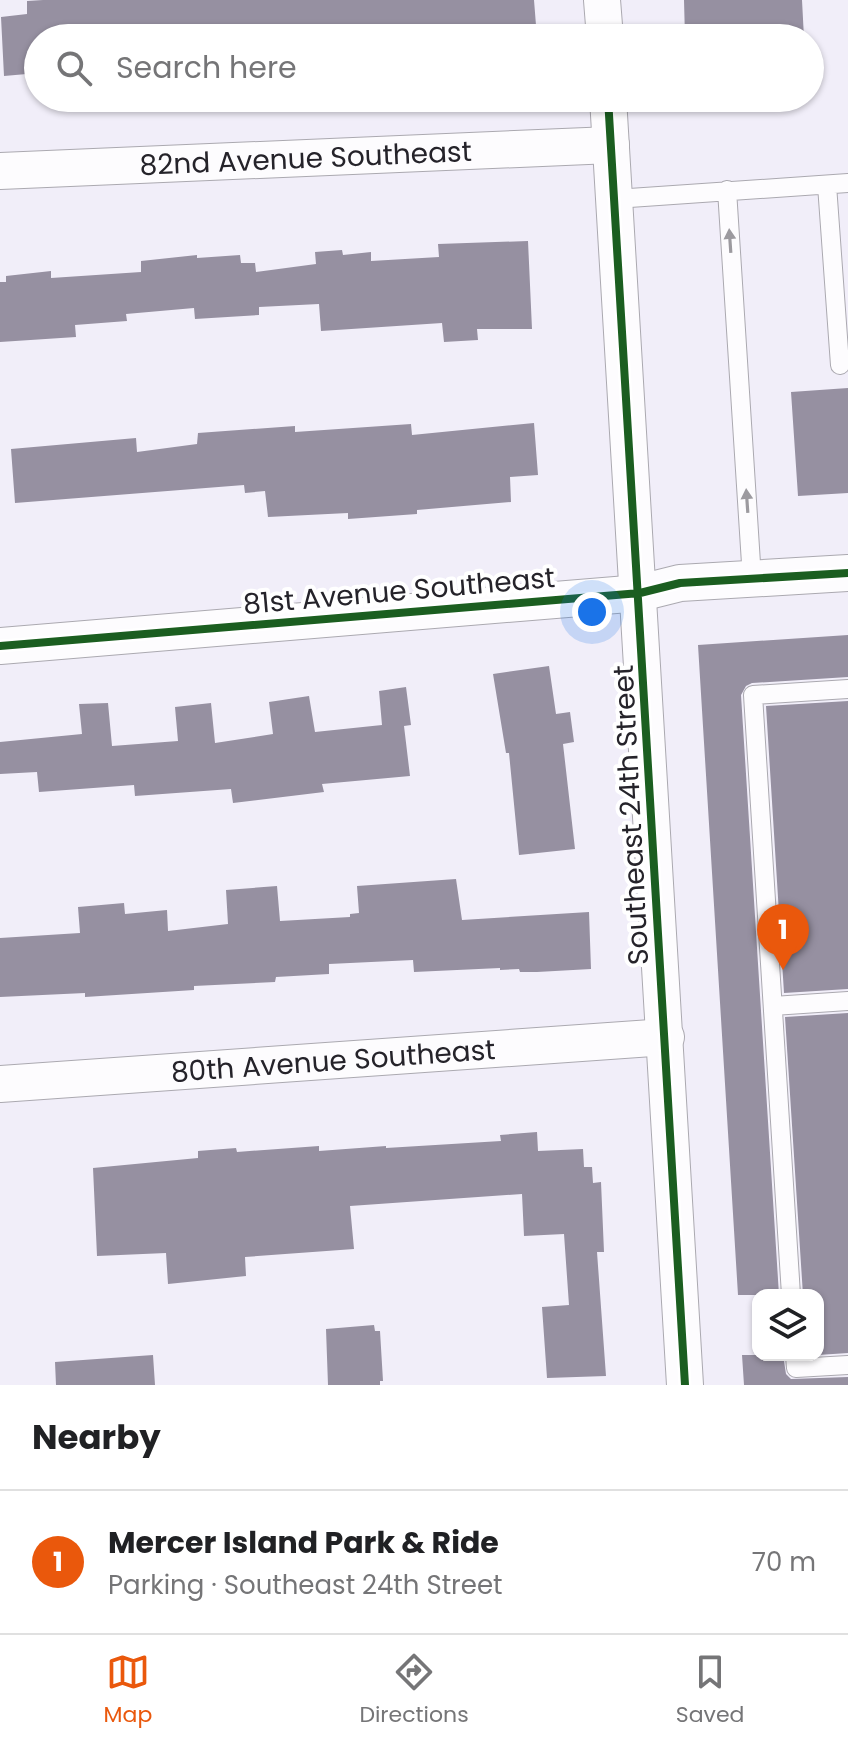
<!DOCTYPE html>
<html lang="en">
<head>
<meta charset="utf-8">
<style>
	:root { --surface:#fff; --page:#f2f2f2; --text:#202124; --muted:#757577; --line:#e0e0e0; --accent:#ea580c }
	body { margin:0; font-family:Poppins,sans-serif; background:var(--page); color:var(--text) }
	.controls { position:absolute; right:24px; bottom:24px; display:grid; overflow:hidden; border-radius:16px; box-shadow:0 2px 6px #0004 }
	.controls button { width:72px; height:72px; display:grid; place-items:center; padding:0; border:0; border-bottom:2px solid var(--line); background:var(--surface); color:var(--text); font:40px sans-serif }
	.you { position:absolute; left:592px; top:612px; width:28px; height:28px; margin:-20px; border:6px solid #fff; border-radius:50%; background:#1a73e8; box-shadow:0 0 0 12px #1a73e833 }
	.badge { display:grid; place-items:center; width:52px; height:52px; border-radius:50%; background:var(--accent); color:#fff; font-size:26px; font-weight:700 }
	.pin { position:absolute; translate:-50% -66px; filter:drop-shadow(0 2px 4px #0008) }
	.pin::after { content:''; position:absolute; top:42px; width:28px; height:24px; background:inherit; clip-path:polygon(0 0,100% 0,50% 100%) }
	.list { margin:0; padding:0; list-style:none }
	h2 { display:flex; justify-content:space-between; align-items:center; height:104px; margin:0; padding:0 32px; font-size:34px }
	h2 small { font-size:26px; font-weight:400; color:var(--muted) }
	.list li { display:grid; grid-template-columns:52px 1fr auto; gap:24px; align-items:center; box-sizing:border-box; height:144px; padding:0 32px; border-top:2px solid var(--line) }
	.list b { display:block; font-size:30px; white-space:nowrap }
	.list p { margin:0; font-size:26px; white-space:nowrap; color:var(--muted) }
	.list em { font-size:26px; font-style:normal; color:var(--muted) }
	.icon { flex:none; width:44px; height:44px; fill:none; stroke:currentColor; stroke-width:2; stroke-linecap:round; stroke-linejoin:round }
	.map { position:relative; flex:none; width:848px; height:1385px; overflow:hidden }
	.search { position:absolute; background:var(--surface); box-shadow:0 2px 6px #0004; left:24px; right:24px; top:24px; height:88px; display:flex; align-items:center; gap:20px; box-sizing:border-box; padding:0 28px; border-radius:44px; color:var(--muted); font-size:30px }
	.sheet { height:248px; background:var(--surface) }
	nav { display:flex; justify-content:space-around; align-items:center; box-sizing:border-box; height:112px; border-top:2px solid var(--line); background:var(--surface); font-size:22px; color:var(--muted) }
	nav a { display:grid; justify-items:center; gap:4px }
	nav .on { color:var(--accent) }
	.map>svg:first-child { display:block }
	.building { fill:#9690a1 }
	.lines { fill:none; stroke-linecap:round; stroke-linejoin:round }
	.service-casing { stroke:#aba9b0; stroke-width:20 }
	.minor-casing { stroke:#aba9b0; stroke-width:38 }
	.service { stroke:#fdfcfe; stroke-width:18 }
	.minor { stroke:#fdfcfe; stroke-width:36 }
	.cycleway-casing { stroke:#fff; stroke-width:13 }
	.cycleway { stroke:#1b5e20; stroke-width:8 }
	.oneway { fill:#9c9a9f }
	.labels { text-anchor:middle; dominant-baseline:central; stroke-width:8; stroke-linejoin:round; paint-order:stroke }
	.street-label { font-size:28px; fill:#25232a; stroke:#fff }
</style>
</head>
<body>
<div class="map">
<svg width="848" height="1385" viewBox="0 0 848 1385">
	<rect width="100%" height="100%" fill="#f1eef9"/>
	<path class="building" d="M 43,0 L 534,0 L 537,38 L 420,38 L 419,27 L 344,33 L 345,38 L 38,38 L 38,73 L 4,76 L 1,17 L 27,14 L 27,1 Z
		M 684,0 L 802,0 L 804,38 L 685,38 Z
		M 528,241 L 532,329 L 477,329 L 478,340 L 444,342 L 442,323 L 321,331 L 319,304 L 259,307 L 259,315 L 195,319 L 194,308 L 126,314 L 127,321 L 75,325 L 76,337 L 0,342 L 0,282 L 6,282 L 6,276 L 51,271 L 51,278 L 141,272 L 141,261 L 197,255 L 197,258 L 240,255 L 241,263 L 255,263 L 256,272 L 316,264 L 315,252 L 342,250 L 343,255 L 371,252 L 371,261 L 439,257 L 438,244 Z
		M 848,388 L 848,493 L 798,496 L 791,392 Z
		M 534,423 L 538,475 L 510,477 L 511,502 L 417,510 L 417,514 L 348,519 L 348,513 L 268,517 L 265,491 L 245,493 L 244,485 L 15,503 L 11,449 L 136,438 L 137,452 L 197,444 L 198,433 L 295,426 L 295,432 L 411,424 L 412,435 Z
		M 848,635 L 848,677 L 752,683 L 746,686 L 741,695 L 779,1295 L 738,1295 L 698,645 Z
		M 549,666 L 556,714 L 570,712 L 574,742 L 563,744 L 575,849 L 519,855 L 509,753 L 506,753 L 493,674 Z
		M 406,687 L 411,725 L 404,726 L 410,776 L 322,784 L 324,792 L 233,803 L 231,789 L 135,796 L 134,785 L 39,792 L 37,772 L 0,774 L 0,742 L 82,734 L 79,704 L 108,703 L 112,746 L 178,741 L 175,707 L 211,703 L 215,743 L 273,734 L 269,702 L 309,696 L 315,732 L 382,725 L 379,691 Z
		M 848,701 L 848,989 L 784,993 L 766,706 Z
		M 456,879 L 462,920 L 589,912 L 591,969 L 537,972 L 520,972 L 519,969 L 500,970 L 500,968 L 414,972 L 413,960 L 329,964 L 329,974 L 276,977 L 275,982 L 194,986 L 194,990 L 85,997 L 85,993 L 0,997 L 0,938 L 80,933 L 78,907 L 124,903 L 125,914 L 167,910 L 168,931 L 228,924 L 226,890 L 277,886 L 280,921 L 350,917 L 350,914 L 359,913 L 357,886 Z
		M 848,1013 L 848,1353 L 818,1355 L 818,1295 L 803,1295 L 785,1017 Z
		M 537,1132 L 538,1151 L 583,1149 L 584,1167 L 592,1167 L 593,1183 L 601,1182 L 604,1252 L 597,1252 L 606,1376 L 547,1378 L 542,1307 L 569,1305 L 564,1234 L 524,1236 L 522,1194 L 350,1206 L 354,1249 L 245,1257 L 246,1276 L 168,1284 L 166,1253 L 97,1256 L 93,1168 L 198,1158 L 198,1151 L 236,1148 L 237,1152 L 319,1146 L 319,1151 L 386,1146 L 386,1148 L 501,1141 L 500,1135 Z
		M 374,1325 L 375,1331 L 380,1331 L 383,1381 L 380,1381 L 380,1385 L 328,1385 L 326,1329 Z
		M 153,1355 L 155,1385 L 56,1385 L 55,1362 Z
		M 742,1355 L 783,1355 L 786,1374 L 791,1379 L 848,1377 L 848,1385 L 744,1385 Z"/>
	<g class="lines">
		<g class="service-casing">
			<path id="service" d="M 827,185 L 840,365
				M 727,190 L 752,579
				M 615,199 L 848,183
				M 773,1006 L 848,1001
				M 791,1295 L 753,695 L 848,689
				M 795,1355 L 796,1368 L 848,1365"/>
		</g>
		<g class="minor-casing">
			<g id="minor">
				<path d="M 602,0 L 605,38"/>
				<path d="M 608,98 L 685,1385"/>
				<path id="s1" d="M 0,171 L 611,145"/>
				<path d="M 0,646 L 640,593 L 680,583 L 848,573"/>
				<path id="s2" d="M 0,1084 L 666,1037"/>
			</g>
		</g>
		<use href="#service" class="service"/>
		<use href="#minor" class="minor"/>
		<g class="cycleway-casing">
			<path id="cycleway" d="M 608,98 L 685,1385
				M 0,646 L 640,593 L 680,583 L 848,573"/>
		</g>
		<use href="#cycleway" class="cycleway"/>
	</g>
	<defs><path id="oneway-solid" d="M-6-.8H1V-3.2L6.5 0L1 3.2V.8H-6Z" transform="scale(2)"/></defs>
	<g class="oneway">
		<use href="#oneway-solid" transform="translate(730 241) rotate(-94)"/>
		<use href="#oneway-solid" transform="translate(747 501) rotate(-94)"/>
	</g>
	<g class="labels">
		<g class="street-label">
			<text stroke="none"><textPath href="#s1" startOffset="306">82nd Avenue Southeast</textPath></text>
			<text transform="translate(399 591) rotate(-5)">81st Avenue Southeast</text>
			<text transform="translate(631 815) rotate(-93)">Southeast 24th Street</text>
			<text stroke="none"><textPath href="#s2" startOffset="334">80th Avenue Southeast</textPath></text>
		</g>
	</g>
</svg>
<div class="controls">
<button><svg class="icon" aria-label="layers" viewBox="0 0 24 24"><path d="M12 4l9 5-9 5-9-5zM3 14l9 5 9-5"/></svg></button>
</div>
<div class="you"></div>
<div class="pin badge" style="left:783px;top:970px">1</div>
<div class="search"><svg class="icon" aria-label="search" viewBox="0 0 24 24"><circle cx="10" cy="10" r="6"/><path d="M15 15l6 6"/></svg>Search here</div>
</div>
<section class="sheet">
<h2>Nearby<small></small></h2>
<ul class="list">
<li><span class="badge">1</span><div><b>Mercer Island Park &amp; Ride</b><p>Parking · Southeast 24th Street</p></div><em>70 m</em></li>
</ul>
</section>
<nav>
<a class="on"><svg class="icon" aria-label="map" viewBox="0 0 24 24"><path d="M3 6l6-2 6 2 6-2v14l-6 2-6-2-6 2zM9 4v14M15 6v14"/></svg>Map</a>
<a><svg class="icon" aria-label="directions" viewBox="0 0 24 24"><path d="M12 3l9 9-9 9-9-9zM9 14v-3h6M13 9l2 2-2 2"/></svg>Directions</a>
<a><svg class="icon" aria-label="saved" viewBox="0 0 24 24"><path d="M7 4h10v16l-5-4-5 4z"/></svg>Saved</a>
</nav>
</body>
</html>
